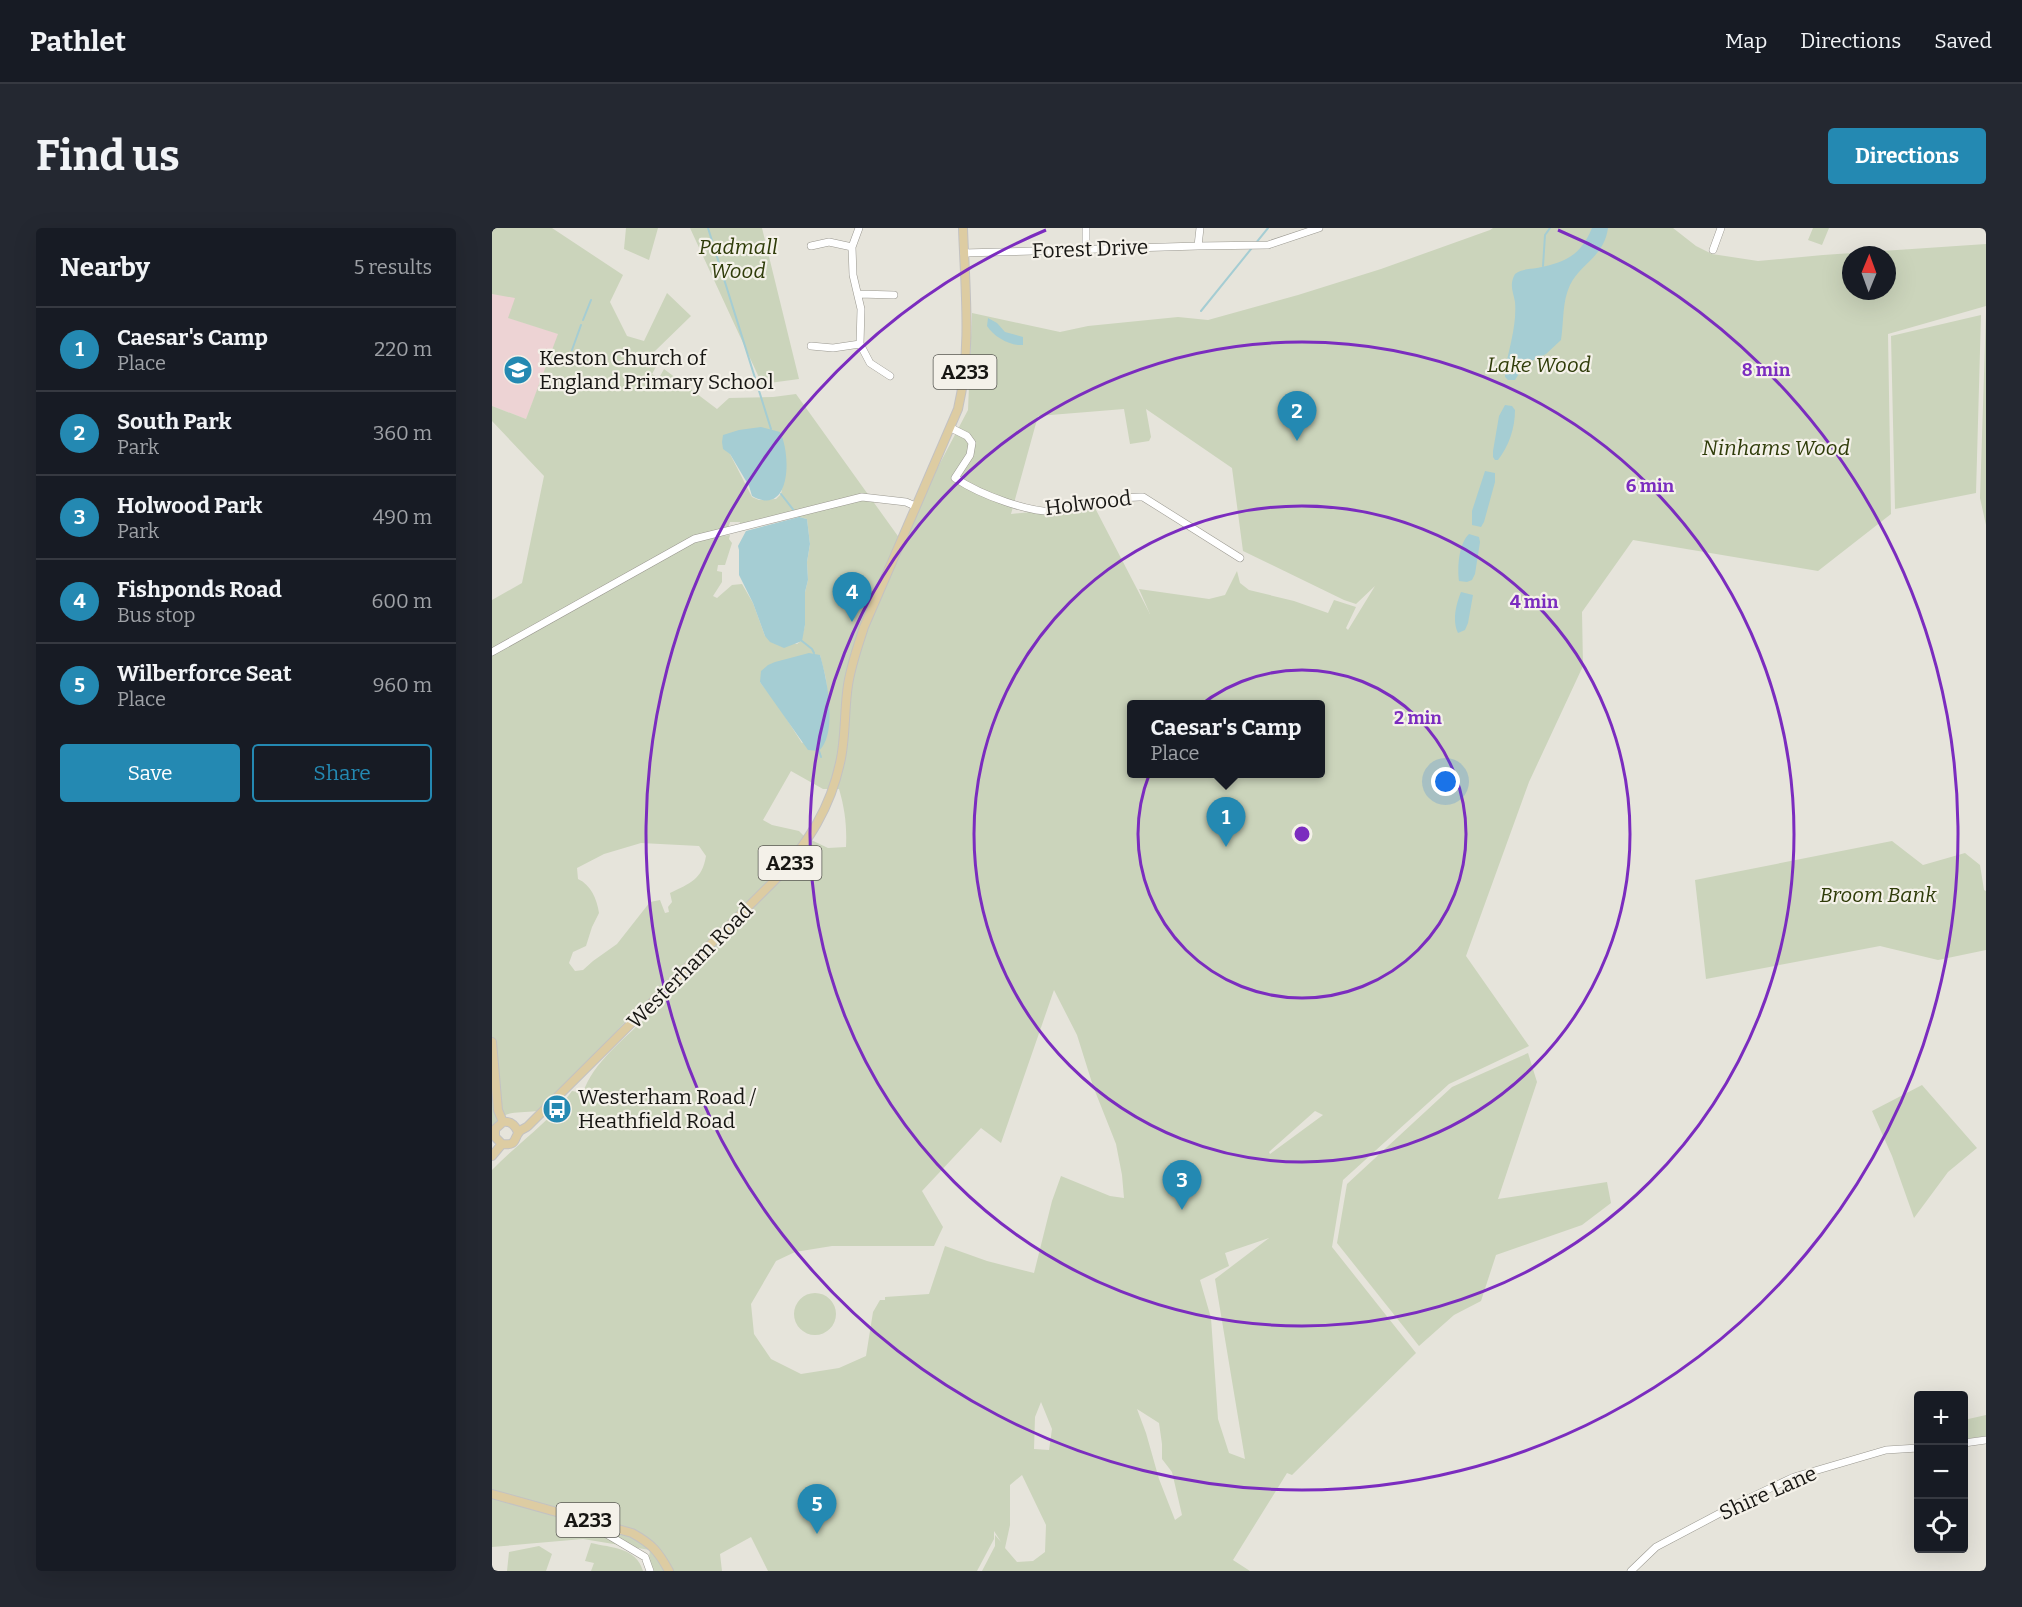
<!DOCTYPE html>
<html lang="en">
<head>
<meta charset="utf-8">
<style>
	:root { --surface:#171b24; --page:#242831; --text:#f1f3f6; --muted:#9ea1a6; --line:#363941; --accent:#2489b2 }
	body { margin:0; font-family:Bitter,serif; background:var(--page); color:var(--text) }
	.controls { position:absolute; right:18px; bottom:18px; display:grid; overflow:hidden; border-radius:6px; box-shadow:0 6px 24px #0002 }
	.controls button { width:54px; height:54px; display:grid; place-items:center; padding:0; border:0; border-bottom:2px solid var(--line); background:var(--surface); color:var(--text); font:30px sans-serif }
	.compass { position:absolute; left:1350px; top:18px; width:54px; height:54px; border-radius:50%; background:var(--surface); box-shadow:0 6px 24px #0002; rotate:1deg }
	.you { position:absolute; left:954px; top:554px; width:21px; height:21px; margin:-15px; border:4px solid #fff; border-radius:50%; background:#1a73e8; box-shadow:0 0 0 9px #1a73e833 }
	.badge { display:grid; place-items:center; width:39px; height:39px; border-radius:50%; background:var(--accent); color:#fff; font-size:20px; font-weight:700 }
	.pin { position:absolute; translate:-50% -50px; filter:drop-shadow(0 2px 3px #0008) }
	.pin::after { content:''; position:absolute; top:32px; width:21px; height:18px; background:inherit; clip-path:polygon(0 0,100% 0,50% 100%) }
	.popup { position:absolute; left:635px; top:472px; width:198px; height:78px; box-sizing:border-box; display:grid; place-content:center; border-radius:6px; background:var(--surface); filter:drop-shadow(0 2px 4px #0005); font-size:20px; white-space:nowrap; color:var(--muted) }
	.popup b { font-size:22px; color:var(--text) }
	.popup::after { content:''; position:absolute; left:50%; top:100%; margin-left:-12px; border:12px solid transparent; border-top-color:var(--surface) }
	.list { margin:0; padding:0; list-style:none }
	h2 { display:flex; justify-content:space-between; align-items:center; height:78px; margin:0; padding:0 24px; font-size:26px }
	h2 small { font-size:20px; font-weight:400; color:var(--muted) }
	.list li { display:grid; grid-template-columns:39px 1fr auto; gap:18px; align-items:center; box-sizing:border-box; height:84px; padding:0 24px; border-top:2px solid var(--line) }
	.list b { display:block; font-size:22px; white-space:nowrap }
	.list p { margin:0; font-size:20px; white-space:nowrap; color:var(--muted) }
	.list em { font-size:20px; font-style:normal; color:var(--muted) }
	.actions { display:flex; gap:12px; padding:18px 24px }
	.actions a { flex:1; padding:14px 0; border:2px solid var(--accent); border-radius:6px; text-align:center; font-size:21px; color:var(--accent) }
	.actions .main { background:var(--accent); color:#fff }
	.icon { flex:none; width:33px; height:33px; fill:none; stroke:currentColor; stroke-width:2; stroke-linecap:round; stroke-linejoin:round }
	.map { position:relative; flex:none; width:1494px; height:1343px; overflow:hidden; border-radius:6px }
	header { display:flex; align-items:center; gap:36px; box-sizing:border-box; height:84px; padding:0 30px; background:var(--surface); border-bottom:2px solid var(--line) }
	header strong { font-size:28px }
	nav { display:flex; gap:33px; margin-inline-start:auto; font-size:21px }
	.intro { display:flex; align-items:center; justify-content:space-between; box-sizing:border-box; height:144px; padding:0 36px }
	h1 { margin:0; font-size:42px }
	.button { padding:15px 27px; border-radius:6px; background:var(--accent); color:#fff; font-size:21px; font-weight:700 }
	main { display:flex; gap:36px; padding:0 36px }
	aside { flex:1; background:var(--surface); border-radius:6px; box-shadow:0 6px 24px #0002 }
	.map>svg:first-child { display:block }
	.education { fill:#edd3d4 }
	.green { fill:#cbd4bb; fill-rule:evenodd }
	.water { fill:#a5cdd3 }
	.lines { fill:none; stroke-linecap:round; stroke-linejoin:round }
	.stream { stroke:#a5cdd3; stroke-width:2 }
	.minor-casing { stroke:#9a9890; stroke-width:8 }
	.major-casing { stroke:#c3c2c2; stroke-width:10 }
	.minor { stroke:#fff; stroke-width:7 }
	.major { stroke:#ddcca2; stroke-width:8 }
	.ring { fill:none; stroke:#7b2cbf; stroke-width:3 }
	.labels { text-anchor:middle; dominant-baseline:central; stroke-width:4.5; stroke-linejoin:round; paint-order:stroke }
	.shield { fill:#f4f1e9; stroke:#595853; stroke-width:1.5 }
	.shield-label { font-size:20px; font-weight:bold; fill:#171613 }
	.park-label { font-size:21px; font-style:italic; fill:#2f3c09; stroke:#f4f1e9 }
	.street-label { font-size:21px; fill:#171613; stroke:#f4f1e9 }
	.poi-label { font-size:21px; fill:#171613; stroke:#f4f1e9; text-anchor:start }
	.centre { fill:#7b2cbf; stroke:#f4f1e9; stroke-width:3 }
	.ring-label { font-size:18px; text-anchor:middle; font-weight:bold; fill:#7b2cbf; stroke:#f4f1e9; stroke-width:4.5; stroke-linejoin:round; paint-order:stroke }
</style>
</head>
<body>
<header>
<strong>Pathlet</strong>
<nav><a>Map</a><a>Directions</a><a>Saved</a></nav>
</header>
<div class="intro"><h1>Find us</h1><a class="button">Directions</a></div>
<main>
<aside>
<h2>Nearby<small>5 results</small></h2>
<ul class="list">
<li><span class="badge">1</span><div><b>Caesar's Camp</b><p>Place</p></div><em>220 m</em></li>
<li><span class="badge">2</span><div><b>South Park</b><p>Park</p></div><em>360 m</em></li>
<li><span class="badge">3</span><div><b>Holwood Park</b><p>Park</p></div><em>490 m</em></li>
<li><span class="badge">4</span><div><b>Fishponds Road</b><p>Bus stop</p></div><em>600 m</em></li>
<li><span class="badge">5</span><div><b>Wilberforce Seat</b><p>Place</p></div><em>960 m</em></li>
</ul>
<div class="actions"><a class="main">Save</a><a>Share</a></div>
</aside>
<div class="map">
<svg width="1494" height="1343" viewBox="0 0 1494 1343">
	<rect width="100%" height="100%" fill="#e6e4db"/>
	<path class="education" d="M 0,66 L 24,69 L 17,90 L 67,106 L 34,191 L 0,178 Z"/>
	<path class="green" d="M 3,0 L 60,0 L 131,47 L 118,74 L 135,108 L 152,113 L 175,65 L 199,88 L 162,124 L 166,135 L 160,146 L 167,150 L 172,141 L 225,181 L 237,170 L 281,169 L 304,166 L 408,311 L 476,182 L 480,85 L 568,104 L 596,98 L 686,89 L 716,92 L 806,67 L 889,41 L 998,2 L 1001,0 L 1181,0 L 1204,18 L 1220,26 L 1266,33 L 1331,27 L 1494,16 L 1494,78 L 1396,106 L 1399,286 L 1326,343 L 1141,312 L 1090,384 L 1091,438 L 1037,554 L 974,728 L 1037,818 L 957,856 L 851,952 L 840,1019 L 924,1125 L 800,1247 L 795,1245 L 741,1332 L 758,1343 L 490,1343 L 503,1318 L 503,1307 L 509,1314 L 502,1303 L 502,1311 L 485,1343 L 276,1343 L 259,1309 L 228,1326 L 230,1343 L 155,1343 L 158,1322 L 91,1311 L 0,1319 L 0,942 C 26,915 59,893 80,863 L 91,865 C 101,834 132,812 154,789 L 147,779 L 107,822 L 45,883 C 24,886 11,880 0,901 L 0,372 L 30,355 L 52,248 L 0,193 L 0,178 L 34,191 L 66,106 L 16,90 L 23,70 L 0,66 L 0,1 ZM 1359,27 L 1395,27 L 1395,63 L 1359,63 ZM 632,181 L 638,216 L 657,213 L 659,209 L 654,181 L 740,240 L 751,323 L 852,372 L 864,376 L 883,358 L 856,402 L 854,400 L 864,379 L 842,372 L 836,385 L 802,373 L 757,362 L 748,355 L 745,343 L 733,367 L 717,371 L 647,361 L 658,386 L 602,278 L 519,286 L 546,188 ZM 238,226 L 294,242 L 289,266 L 284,271 L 267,272 L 260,269 ZM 306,282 L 307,289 L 315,291 L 318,316 L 315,334 L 316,352 L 313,364 L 313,397 L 309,413 L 305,416 L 273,408 L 261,375 L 250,356 L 240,357 L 225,370 L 221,368 L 230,354 L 230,344 L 225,343 L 226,337 L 233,337 L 240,315 L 237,311 L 238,307 L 217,310 L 236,301 L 238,294 L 248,294 L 248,297 ZM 328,427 L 334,451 L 337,496 L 310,515 L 285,476 L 268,454 ZM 640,476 L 828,476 L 828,546 L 640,546 ZM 299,543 L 331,561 L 347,561 C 353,581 355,599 354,619 L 336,620 L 313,609 L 307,603 L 280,597 L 271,592 ZM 149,615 L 207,618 L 214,628 C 210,652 198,655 178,665 L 180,674 L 176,679 L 177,684 L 173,685 L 168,672 L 158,674 L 125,716 L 101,733 L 91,742 L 83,743 L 77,735 L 81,724 L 94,718 L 100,699 L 107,685 C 105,671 99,657 86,651 L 85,640 L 112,626 ZM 562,762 L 585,807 L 601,858 L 624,916 L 630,947 L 632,970 L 618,968 L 569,948 L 560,973 L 542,1045 L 495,1033 L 453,1018 L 437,1066 L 393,1069 L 393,1072 L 388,1072 L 381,1084 L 374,1128 L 347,1140 L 309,1146 L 279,1131 L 262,1106 L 259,1076 L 284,1033 L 303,1024 L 340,1018 L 442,1018 L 451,999 L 430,963 L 489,900 L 509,915 ZM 823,883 L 831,887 L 778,926 L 777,924 ZM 777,1010 L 723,1051 L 753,1231 L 737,1225 L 726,1191 L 719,1090 L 708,1052 L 737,1038 L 733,1025 ZM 549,1174 L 560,1201 L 557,1222 L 542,1221 L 543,1189 ZM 645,1181 L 667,1195 L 670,1216 L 670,1231 L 680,1244 L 690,1287 L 683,1292 L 667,1251 L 654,1205 ZM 530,1247 L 554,1297 L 553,1324 L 541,1333 L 525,1334 L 513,1320 L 518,1297 L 518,1257 Z
		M 134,0 L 166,0 L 157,32 L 132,21 Z
		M 198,0 L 270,0 L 307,151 L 270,156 Z
		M 1321,0 L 1337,0 L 1330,17 L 1316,12 Z
		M 1494,85 L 1494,297 L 1488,270 Z
		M 1489,87 L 1484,265 L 1403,281 L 1399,108 Z
		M 1400,613 L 1431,637 L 1473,625 L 1488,637 L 1492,662 L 1494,663 L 1494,722 L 1446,732 L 1388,718 L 1214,751 L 1203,652 Z
		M 1036,825 L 1045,854 L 1006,971 L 1115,954 L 1119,975 L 1090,997 L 1004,1027 L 989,1073 L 962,1087 L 927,1118 L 845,1015 L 855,956 L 960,859 Z
		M 1430,857 L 1485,920 L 1456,944 L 1422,990 L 1400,928 L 1380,883 Z
		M302 1086a21 21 0 1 1 42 0a21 21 0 1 1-42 0Z
		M 1494,1187 L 1494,1208 L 1472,1211 L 1472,1192 Z
		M 99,1315 C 120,1320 144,1319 151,1343 L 99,1343 L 102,1335 L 93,1333 Z
		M 47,1318 L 60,1326 L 54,1343 L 15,1343 L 17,1324 Z"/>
	<path class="water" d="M 1100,0 L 1116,0 C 1112,29 1089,35 1078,57 C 1070,74 1072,93 1069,112 L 1054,126 L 1033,136 L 1023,152 L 1016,152 L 1013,149 L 1013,142 C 1017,120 1025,97 1023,74 C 1021,63 1017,57 1023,46 C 1030,41 1037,41 1045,40 C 1074,34 1088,28 1100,0 Z
		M 496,90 L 505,95 L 513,104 L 531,109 L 531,117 C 518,118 502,109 495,98 Z
		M 1013,177 L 1020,178 L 1023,182 C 1023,200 1017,218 1006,232 L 1003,232 L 1001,229 L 1001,223 L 1007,188 Z
		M 269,199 L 288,204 C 299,225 300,290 260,268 L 257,258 L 238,226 L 231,221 L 230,214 L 231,207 L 247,202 Z
		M 993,243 L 1003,245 L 1003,254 L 992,294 L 989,299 L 980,297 L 980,283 Z
		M 307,289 L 315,291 L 318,316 L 315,334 L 316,352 L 313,364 L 313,397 L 310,413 L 292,420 L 278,414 L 273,408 L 261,375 L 247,347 L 247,322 L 246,318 L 254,303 Z
		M 977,306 L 987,309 L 988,314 L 983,346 L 980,352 L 975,354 L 967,353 C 965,339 967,315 977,306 Z
		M 969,364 L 981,367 L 976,395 L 973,402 L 966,405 C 960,393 964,376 969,364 Z
		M 317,425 L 328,427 C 335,450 346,505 327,523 L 316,522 L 268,454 L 269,443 L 276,437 L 283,434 Z"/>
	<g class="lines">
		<path class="stream" d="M 216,0 L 279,201
			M 1051,38 L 1053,7 L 1058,0
			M 709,83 L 776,0
			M 91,92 L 99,72
			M 80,122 L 89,97
			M 289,266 L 307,289
			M 310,413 L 320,421 L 322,425
			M 327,523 L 329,529"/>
		<g class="minor-casing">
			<path id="minor" d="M 367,0 L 360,19 L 361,47 L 369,81 L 368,116 L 378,135 L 398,148
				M 594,0 L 594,21
				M 319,18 L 337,14 L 360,19
				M 706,18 L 776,17 L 827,0
				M 1221,22 L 1229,0
				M 472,25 L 706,18 L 708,0
				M 367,66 L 402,67
				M 319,118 L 341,120 L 368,116
				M 459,200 L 475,208 L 480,215 L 478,227 L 463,250 C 487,266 540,287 569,283 C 596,279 623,268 651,269 L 748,330
				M 0,424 L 202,311 L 370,269 L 414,274 L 423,278
				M 1472,1215 L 1494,1212
				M 96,1295 L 153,1329 L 158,1343
				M 1139,1343 L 1164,1319 L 1249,1274 L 1302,1249 L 1394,1222 L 1426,1220"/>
		</g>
		<g class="major-casing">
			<path id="major" d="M 0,814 L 6,882 L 11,894
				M 26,904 C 23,897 19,893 11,894 L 3,901 L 3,909 L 10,916 C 26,918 21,910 28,903 C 30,901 34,900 36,898 L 287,648 C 317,612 338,581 348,535 C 354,510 352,482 356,457 C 359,437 366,418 372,399 L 466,181 C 480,122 473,59 471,0
				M 0,928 L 10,916
				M 0,1266 L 140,1305 C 160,1316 166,1323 177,1343"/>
		</g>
		<use href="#minor" class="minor"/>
		<use href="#major" class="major"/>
	</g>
	<g class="ring">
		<circle cx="810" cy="606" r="164"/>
		<circle cx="810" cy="606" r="328"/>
		<circle cx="810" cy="606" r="492"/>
		<path d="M1066 2A656 656 0 1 1 554 2"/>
	</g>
	<defs>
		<g id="school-disc" transform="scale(1.5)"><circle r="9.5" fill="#2489b2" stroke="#f4f1e9"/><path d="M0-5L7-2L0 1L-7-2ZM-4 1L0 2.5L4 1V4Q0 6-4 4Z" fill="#fff"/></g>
		<g id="bus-disc" transform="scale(1.5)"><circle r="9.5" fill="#2489b2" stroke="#f4f1e9"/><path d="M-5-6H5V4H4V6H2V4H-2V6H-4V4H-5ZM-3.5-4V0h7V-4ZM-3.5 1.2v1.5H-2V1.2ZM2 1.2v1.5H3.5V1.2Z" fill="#fff"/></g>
	</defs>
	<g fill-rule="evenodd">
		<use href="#school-disc" x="26" y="142"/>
		<use href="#bus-disc" x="65" y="881"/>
	</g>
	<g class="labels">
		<g class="shield">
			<rect x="441.5" y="127" width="63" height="34" rx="4.5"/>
			<rect x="266.5" y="618" width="63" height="34" rx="4.5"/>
			<rect x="64.5" y="1275" width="63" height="34" rx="4.5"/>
		</g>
		<g class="shield-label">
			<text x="473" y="144">A233</text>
			<text x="298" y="635">A233</text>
			<text x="96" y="1292">A233</text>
		</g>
		<g class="park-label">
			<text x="246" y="19">Padmall<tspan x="246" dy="24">Wood</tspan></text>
			<text x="1047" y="137">Lake Wood</text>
			<text x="1284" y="220">Ninhams Wood</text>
			<text x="1386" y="667">Broom Bank</text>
		</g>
		<g class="street-label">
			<text transform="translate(598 21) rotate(-2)">Forest Drive</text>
			<text transform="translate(596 275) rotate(-7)">Holwood</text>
			<text transform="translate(198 738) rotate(-45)">Westerham Road</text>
			<text transform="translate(1276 1265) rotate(-24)">Shire Lane</text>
		</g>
		<g class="poi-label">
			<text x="47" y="130">Keston Church of<tspan x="47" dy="24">England Primary School</tspan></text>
			<text x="86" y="869">Westerham Road /<tspan x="86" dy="24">Heathfield Road</tspan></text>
		</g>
	</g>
	<circle cx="810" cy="606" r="9" class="centre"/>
	<g class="ring-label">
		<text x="1274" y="148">8 min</text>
		<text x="1158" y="264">6 min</text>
		<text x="1042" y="380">4 min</text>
		<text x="926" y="496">2 min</text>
	</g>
</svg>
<div class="controls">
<button>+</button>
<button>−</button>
<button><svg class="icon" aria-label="locate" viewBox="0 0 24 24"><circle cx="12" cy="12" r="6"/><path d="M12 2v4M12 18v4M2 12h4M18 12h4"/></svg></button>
</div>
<svg class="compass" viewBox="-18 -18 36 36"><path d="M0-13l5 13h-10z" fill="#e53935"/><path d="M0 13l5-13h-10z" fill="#9ea1a6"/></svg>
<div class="you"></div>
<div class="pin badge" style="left:734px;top:619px">1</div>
<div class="popup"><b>Caesar's Camp</b>Place</div>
<div class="pin badge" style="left:805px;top:213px">2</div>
<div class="pin badge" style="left:690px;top:982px">3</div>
<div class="pin badge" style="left:360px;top:394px">4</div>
<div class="pin badge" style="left:325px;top:1306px">5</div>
</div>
</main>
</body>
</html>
